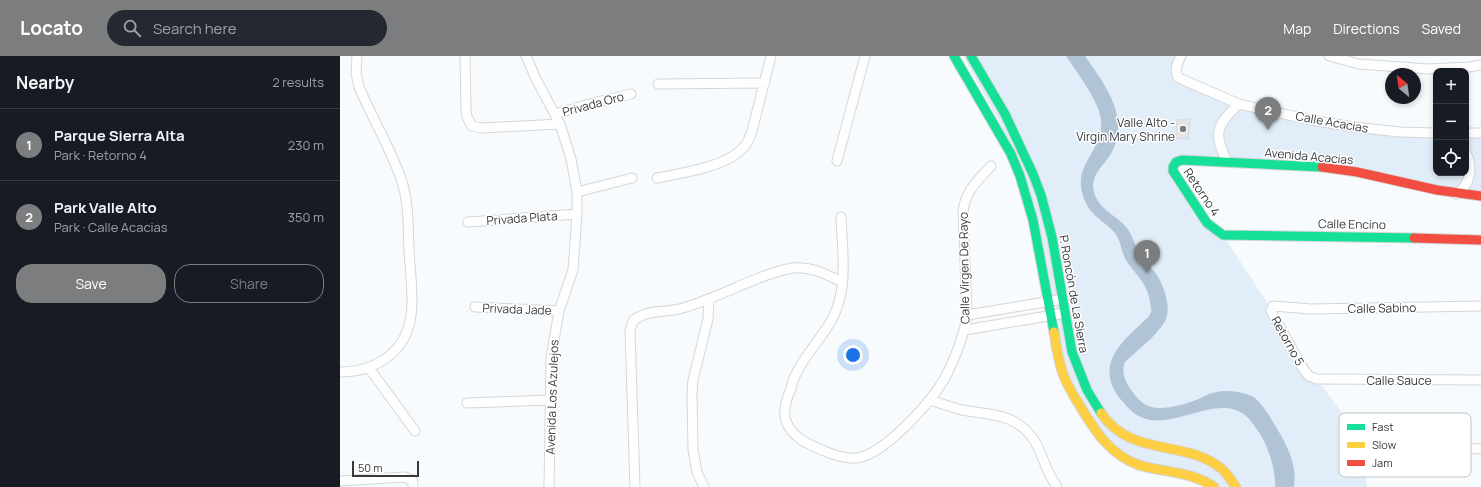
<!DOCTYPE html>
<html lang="en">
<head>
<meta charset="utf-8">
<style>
	:root { --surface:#171b24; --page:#242831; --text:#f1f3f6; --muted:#9ea1a6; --line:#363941; --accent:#7b7d7e }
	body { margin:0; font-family:Manrope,sans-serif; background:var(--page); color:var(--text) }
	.controls { position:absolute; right:12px; top:12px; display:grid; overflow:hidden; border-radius:8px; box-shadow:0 2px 6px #0003 }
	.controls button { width:36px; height:36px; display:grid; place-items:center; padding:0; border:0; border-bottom:1px solid var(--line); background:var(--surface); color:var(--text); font:20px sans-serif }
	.compass { position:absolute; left:1045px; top:12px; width:36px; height:36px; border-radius:50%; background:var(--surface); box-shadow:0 2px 6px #0003; rotate:331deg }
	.scale { position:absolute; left:12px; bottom:10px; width:67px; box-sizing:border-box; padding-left:4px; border:2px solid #37393a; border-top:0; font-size:11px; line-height:14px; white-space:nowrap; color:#37393a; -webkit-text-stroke:3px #fff; paint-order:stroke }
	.you { position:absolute; left:513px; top:299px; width:14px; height:14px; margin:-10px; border:3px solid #fff; border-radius:50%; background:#1a73e8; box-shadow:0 0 0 6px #1a73e833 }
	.badge { display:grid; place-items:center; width:26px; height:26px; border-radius:50%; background:var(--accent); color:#fff; font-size:13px; font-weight:700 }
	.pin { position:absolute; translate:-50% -33px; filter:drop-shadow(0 1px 2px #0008) }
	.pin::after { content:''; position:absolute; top:21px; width:14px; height:12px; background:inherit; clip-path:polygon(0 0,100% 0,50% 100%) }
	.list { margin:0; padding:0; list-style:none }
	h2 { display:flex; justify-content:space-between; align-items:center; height:52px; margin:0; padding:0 16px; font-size:17px }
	h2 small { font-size:13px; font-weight:400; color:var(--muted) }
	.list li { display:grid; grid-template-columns:26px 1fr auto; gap:12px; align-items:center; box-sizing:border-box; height:72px; padding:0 16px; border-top:1px solid var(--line) }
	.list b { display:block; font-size:15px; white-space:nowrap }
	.list p { margin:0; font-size:13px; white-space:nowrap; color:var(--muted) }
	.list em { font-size:13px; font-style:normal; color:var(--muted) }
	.actions { display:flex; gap:8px; padding:12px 16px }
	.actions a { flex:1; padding:9px 0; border:1px solid var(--accent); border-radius:16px; text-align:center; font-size:14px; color:var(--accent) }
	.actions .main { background:var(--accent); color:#fff }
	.icon { flex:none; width:22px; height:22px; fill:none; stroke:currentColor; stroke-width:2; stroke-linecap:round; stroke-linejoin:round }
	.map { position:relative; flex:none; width:1141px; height:431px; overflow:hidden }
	header { display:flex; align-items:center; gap:24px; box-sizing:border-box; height:56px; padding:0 20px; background:var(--accent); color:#fff }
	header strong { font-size:19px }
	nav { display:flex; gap:22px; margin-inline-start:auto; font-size:14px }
	.search { width:280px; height:36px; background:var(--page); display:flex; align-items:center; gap:10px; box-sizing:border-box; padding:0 14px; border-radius:22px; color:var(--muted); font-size:15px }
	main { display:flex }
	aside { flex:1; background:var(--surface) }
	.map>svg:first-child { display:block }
	.green { fill:#e1edf8 }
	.water { fill:#b0c4d6 }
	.building { fill:#e7e2e3; stroke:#dadbdb }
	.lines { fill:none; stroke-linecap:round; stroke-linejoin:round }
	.street-casing { stroke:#d4d6d7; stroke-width:11 }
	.fast-casing { stroke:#d4d6d7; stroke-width:11 }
	.slow-casing { stroke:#d4d6d7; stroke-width:11 }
	.jam-casing { stroke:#d4d6d7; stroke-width:11 }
	.street { stroke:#fefeff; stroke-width:9 }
	.fast { stroke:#16e098; stroke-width:9 }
	.slow { stroke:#ffcf43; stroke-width:9 }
	.jam { stroke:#f24e42; stroke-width:9 }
	.poi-dot { fill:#7b7d7e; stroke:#fff; stroke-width:1.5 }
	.labels { text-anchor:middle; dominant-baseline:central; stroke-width:3; stroke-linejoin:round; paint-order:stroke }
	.street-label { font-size:12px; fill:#37393a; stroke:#fff }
	.poi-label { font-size:12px; fill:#37393a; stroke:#fff; text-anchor:end }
	.key { fill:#fff; stroke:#c3c4c4; stroke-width:1 }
	.key-label { font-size:11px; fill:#37393a }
</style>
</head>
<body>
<header>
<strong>Locato</strong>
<div class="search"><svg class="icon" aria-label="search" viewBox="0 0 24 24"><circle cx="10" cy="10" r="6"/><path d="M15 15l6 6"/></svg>Search here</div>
<nav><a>Map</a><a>Directions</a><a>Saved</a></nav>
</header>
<main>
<aside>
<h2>Nearby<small>2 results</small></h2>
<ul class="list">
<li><span class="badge">1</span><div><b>Parque Sierra Alta</b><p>Park · Retorno 4</p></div><em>230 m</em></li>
<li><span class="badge">2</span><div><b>Park Valle Alto</b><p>Park · Calle Acacias</p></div><em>350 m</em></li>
</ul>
<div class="actions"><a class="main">Save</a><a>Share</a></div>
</aside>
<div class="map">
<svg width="1141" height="431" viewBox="0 0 1141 431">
	<rect width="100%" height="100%" fill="#f8fbfd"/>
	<path class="green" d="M 623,0 L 842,0 L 836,12 L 845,25 L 899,48 L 971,64 L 1096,77 L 1096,117 L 1126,117 L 1126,77 L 1141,76 L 1141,141 L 988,111 L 833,103 L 828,113 L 883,179 L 977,323 L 1023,386 L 1027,431 L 874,431 L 796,407 L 764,388 L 723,319 L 718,259 L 680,104 Z"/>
	<path class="water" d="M 726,0 L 745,0 C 765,29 792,63 770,99 C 762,112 750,119 754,136 C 758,153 776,159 786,171 C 793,179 795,192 802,200 C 807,207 812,213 817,219 C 824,231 832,252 825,265 C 817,280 797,294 785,306 C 781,317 785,324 791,334 C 796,340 799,345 806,349 C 818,356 844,349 856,344 C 862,342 867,338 873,337 C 882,334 894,335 903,337 C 906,338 909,339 912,340 C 924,348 932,365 939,376 C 949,393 957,411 954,431 L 935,431 C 936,415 929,392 920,378 C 916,372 911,364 905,359 C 869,333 818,392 784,347 C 779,342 774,335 772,329 C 762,302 784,284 802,267 C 805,264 810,260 811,256 C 812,253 810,249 810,246 C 807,226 796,220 786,204 C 781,196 781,183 774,176 C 763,164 752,161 745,145 C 729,109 764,97 761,64 C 759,44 737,17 726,0 Z"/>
	<path class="building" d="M 850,63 L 848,83 L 836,82 L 837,64 Z"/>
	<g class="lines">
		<g class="street-casing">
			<path id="street" d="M 125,0 L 126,53 L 127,61 L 132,70 L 141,72 L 220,68
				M 186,0 L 196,23 L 220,68 L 231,103 L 237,136 L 237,158 L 233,214 L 219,255 L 211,302 L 209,431
				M 841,0 C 838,7 833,15 839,22 L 899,48 L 971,64 L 1014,71 L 1060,76 L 1096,77
				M 989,0 L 1019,8 L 1088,13 L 1129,11 L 1141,9
				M 318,28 L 425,27
				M 215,58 L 253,47 L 291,38
				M 1126,77 L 1141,77
				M 497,105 L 525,0
				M 887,106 C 873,77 876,69 899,48
				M 317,122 C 342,117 387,111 404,91 C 408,87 410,80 412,75 L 431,0
				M 237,136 L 292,122
				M 1116,138 C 1131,129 1133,111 1126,97
				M 501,161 C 502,186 506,218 500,242 C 498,250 495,258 491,265 C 481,283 464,300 456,318 C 453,323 452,330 450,335 C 446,344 443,355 446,365 C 452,381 467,388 482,394 C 493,399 505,403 517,402 C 545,398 591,346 605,322 C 615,302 624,281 627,259 L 623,156 C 625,135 638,124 651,110
				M 128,166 L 237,158
				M 1141,250 L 971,253 L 933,250 L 931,255 L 962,311 L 969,320 L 977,323 L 1141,324
				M 135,251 L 219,255
				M 627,259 L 723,243
				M 625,274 L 725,257
				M 29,312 L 75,375
				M 0,316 C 35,316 67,296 71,259 C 74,241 70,214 69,195 C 68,172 69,145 61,123 C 50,91 32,62 19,31 L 16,17 L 17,0
				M 590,344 C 600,347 611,351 622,354 C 650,359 676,357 694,384 C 703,398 706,417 717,431
				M 127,347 L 210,344
				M 1023,386 L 1141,393
				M 0,425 L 64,421 L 72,424 L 73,427 L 73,431
				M 295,431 L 290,275 L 293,265 C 307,253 323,257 339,253 C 378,243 413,220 452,212 C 471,210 486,218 502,226
				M 364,431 L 357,416 L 353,394 L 352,338 L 353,324 L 368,263 L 369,243"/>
		</g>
		<g class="fast-casing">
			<path id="fast" d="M 614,0 L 671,98 L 680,120 L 693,164 L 714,276
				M 631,0 L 665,58 L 693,118 L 701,139 L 712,181 L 732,296 L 747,334 L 761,357
				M 982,111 L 842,104 L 836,106 L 833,111 L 833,115 L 867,167 L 883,179 L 1074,182"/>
		</g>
		<g class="slow-casing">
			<path id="slow" d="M 714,276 C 716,289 718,303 722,315 C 726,328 733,339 740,350 C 755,375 770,399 799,409 C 825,417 851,415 874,431
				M 761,357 C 792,403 847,382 883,414 C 888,419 892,425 896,431"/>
		</g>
		<g class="jam-casing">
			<path id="jam" d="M 982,111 L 1017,116 L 1097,134 L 1141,140
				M 1074,182 L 1141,184"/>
		</g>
		<use href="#street" class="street"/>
		<use href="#fast" class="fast"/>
		<use href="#slow" class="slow"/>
		<use href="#jam" class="jam"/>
	</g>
	<circle class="poi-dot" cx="843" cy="73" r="4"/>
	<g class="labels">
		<g class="street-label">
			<text transform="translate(253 48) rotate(-15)">Privada Oro</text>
			<text transform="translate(992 66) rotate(10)">Calle Acacias</text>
			<text transform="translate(969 100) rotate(5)">Avenida Acacias</text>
			<text transform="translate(862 136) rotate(56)">Retorno 4</text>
			<text transform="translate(182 162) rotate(-4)">Privada Plata</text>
			<text transform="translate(1012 168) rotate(1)">Calle Encino</text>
			<text transform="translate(624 212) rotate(-91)">Calle Virgen De Rayo</text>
			<text transform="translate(734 238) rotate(80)">P. Roncón de La Sierra</text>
			<text transform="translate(1042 252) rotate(-1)">Calle Sabino</text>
			<text transform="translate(177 253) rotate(2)">Privada Jade</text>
			<text transform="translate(948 285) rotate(61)">Retorno 5</text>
			<text x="1059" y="324">Calle Sauce</text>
			<text transform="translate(212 341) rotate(-88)">Avenida Los Azulejos</text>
		</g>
		<g class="poi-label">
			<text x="835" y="66">Valle Alto -<tspan x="835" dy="14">Virgin Mary Shrine</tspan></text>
		</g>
	</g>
	<rect x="999" y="357" width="132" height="64" rx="6" class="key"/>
	<rect x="1007" y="368" width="18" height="6" fill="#16e098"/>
	<rect x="1007" y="386" width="18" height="6" fill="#ffcf43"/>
	<rect x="1007" y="404" width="18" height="6" fill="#f24e42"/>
	<g class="key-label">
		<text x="1032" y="375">Fast</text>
		<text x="1032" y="393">Slow</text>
		<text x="1032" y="411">Jam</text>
	</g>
</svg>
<div class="controls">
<button>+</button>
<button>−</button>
<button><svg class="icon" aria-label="locate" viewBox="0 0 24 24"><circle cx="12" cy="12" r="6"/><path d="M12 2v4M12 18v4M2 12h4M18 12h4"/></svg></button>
</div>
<svg class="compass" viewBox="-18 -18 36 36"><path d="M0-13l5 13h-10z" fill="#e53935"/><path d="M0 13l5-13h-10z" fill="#9ea1a6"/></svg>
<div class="scale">50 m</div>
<div class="you"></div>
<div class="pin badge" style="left:807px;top:217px">1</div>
<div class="pin badge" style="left:928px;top:74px">2</div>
</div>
</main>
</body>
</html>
